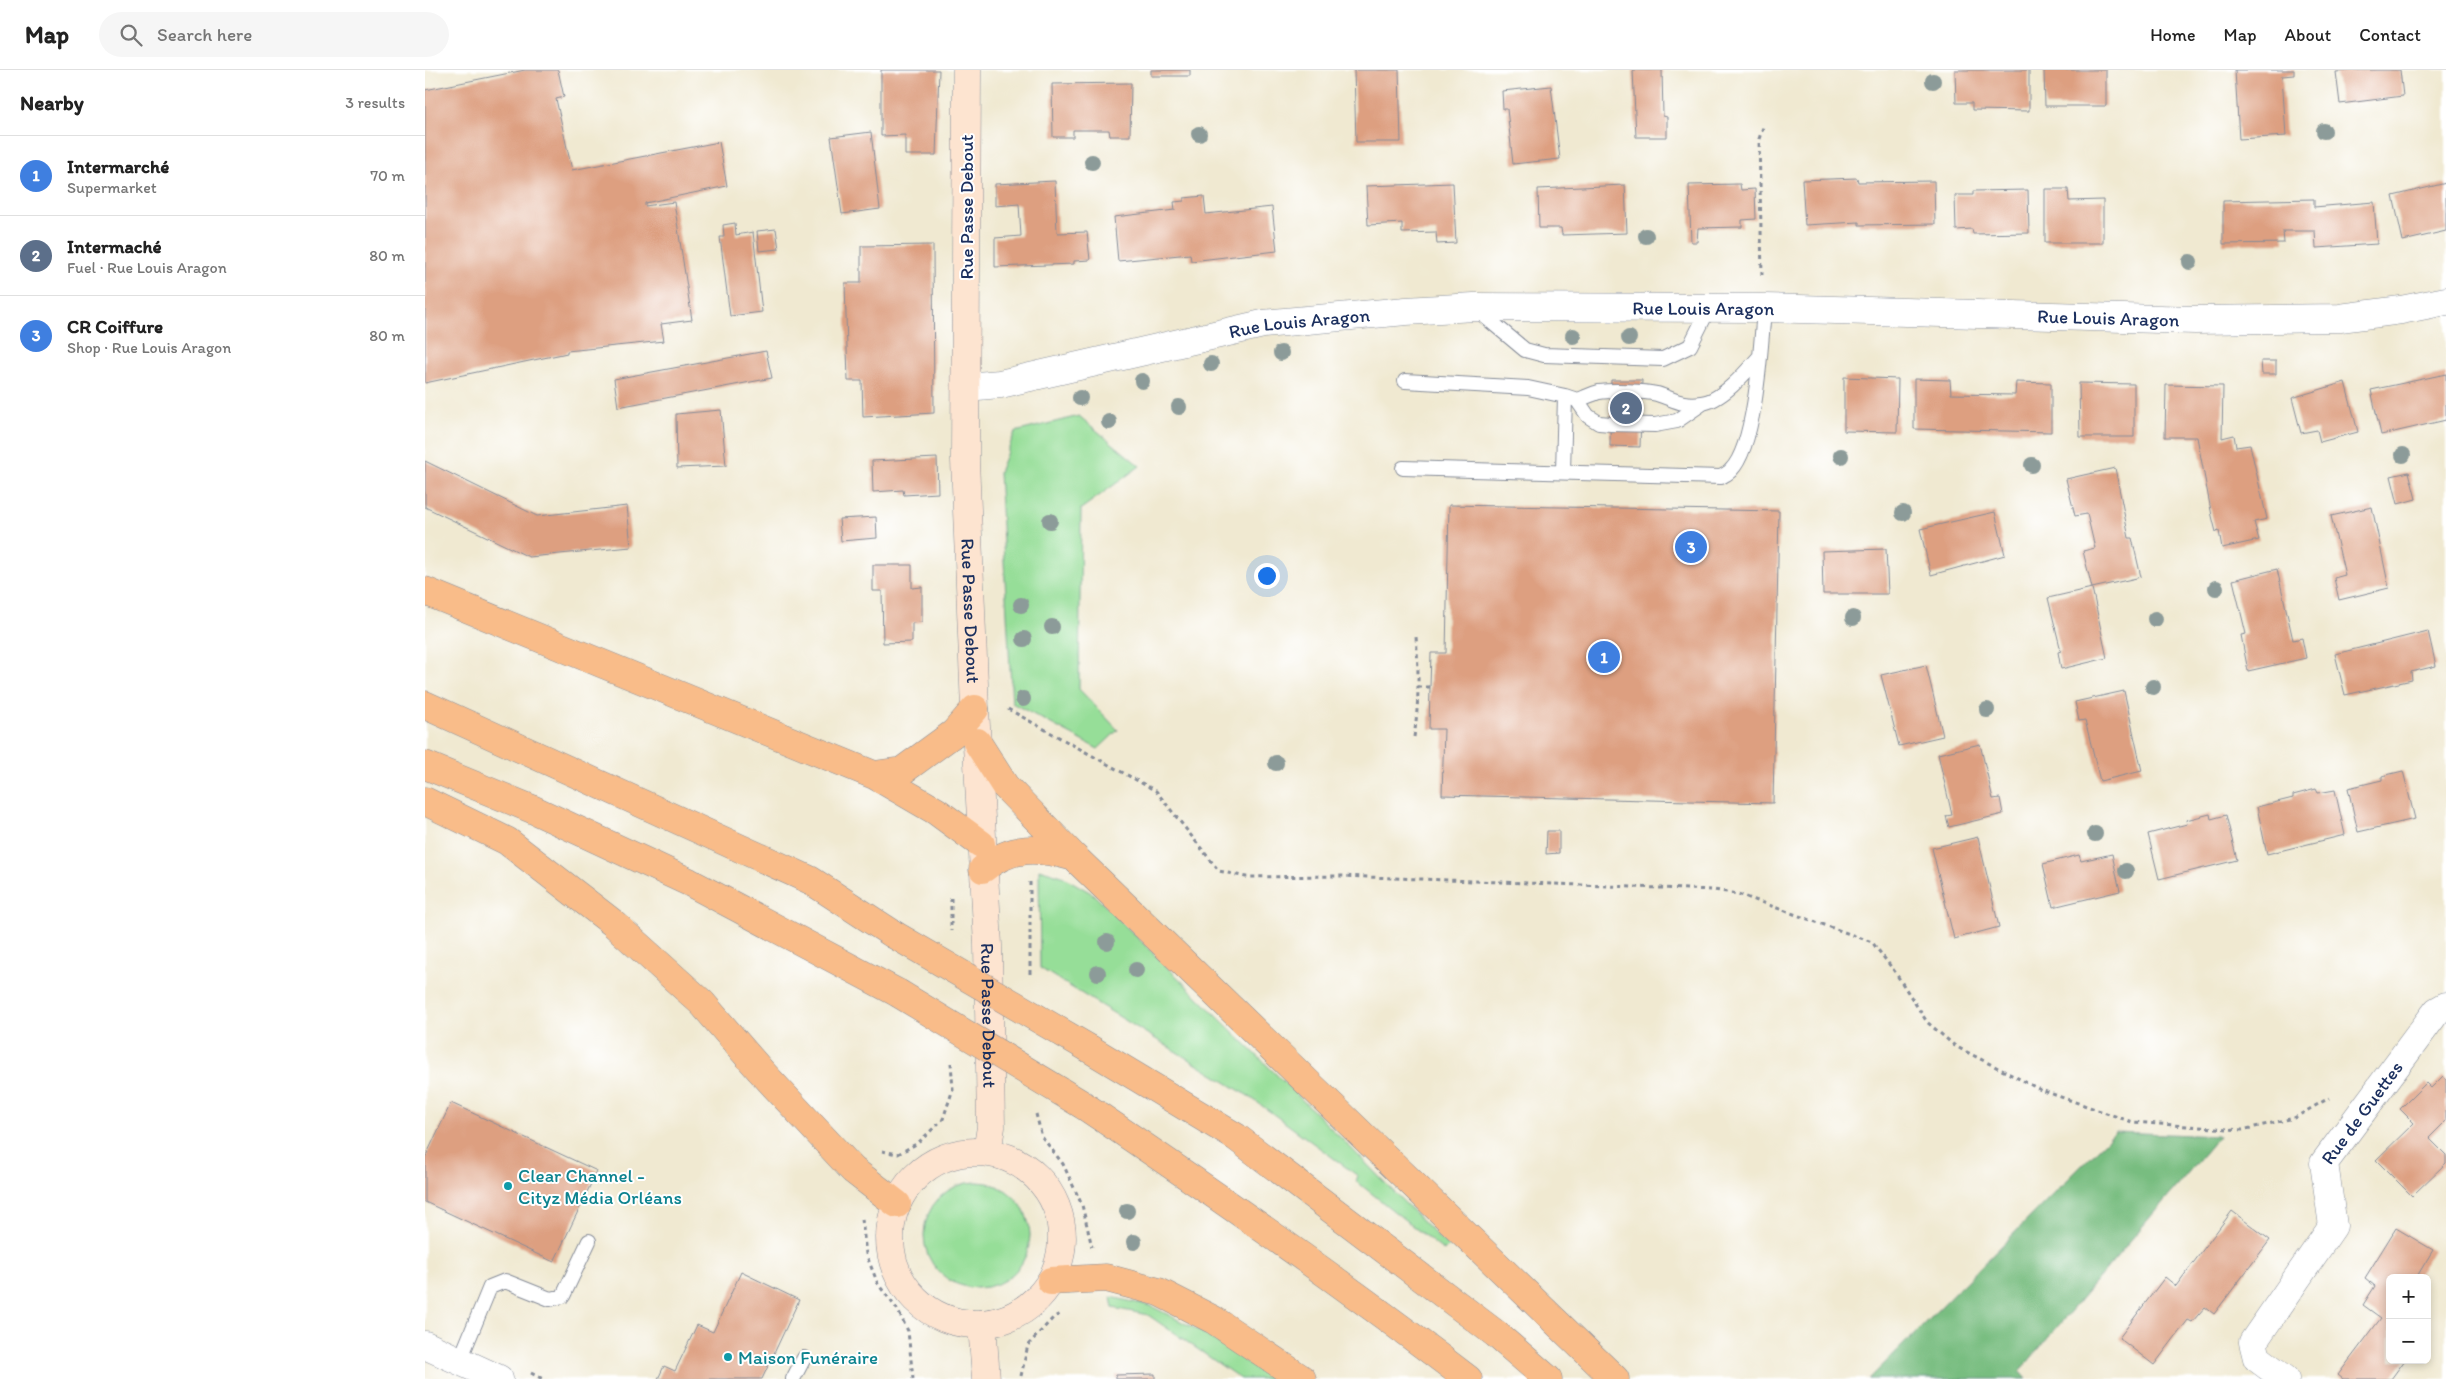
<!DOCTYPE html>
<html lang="en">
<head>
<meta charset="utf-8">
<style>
	:root { --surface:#fff; --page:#f6f6f6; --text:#222; --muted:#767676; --line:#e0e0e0; --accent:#7c3aed }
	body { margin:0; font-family:Itim,sans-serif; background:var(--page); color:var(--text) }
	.controls { position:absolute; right:15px; bottom:15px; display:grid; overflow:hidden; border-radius:8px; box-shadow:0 2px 8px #0003 }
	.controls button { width:45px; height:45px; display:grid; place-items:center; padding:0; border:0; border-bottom:1px solid var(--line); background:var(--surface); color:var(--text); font:25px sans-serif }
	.you { position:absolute; left:841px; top:505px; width:18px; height:18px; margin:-12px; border:4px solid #fff; border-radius:50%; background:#1a73e8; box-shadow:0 0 0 8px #1a73e833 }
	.badge { display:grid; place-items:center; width:32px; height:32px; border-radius:50%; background:var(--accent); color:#fff; font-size:16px; font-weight:700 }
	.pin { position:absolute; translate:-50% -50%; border:2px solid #fff; box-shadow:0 1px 5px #0006 }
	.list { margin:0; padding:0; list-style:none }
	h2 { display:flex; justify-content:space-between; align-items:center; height:65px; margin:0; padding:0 20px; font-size:21px }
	h2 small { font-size:16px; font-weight:400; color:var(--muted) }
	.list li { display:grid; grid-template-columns:32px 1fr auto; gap:15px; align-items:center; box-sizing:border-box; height:80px; padding:0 20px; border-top:1px solid var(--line) }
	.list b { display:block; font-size:19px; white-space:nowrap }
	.list p { margin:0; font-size:16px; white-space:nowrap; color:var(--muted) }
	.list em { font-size:16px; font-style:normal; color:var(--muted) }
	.icon { flex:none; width:28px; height:28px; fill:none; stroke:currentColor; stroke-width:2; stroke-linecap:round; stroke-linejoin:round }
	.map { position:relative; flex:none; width:2021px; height:1309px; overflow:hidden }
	header { display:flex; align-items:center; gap:30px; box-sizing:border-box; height:70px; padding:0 25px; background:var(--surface); border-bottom:1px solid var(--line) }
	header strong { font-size:24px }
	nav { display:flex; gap:28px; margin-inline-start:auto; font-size:18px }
	.search { width:350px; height:45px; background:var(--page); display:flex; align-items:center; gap:12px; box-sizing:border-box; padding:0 18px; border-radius:28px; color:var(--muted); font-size:19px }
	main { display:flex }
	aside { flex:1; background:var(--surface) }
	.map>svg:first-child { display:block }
	.green { fill:#96de98; stroke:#58867b }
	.forest { fill:#78bd80; stroke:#4a766f }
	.building { fill:#dd9f80 }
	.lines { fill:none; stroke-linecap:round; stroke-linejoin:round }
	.lane-casing { stroke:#868c98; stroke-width:16 }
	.street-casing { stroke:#868c98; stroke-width:29 }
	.secondary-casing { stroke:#868c98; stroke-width:29 }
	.primary-casing { stroke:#868c98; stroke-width:29 }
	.path { stroke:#868c98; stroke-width:3; stroke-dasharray:4 4; stroke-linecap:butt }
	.lane { stroke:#fff; stroke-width:14 }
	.street { stroke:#fff; stroke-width:28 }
	.secondary { stroke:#fde4d0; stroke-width:28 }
	.primary { stroke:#f9bc89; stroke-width:28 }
	.primary-bridge-casing { stroke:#868c98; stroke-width:29; stroke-linecap:butt }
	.primary-bridge { stroke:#f9bc89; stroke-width:28 }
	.tree { fill:#8c9b99 }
	.culture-dot { fill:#0f9aa8; stroke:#fff; stroke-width:2 }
	.labels { text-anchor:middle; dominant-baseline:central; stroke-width:4; stroke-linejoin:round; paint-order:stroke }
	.street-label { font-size:19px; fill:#1b2f5e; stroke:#fff }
	.culture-label { font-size:19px; fill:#0d838f; stroke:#fff; text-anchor:start }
</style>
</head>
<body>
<header>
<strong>Map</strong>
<div class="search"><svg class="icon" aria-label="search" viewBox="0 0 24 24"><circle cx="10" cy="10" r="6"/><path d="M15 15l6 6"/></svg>Search here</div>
<nav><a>Home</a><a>Map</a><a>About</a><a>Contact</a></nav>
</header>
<main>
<aside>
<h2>Nearby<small>3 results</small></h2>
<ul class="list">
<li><span class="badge" style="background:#3f7fe0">1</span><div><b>Intermarché</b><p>Supermarket</p></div><em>70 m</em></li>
<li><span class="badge" style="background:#5c6f8a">2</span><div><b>Intermaché</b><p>Fuel · Rue Louis Aragon</p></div><em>80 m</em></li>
<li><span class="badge" style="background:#3f7fe0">3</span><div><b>CR Coiffure</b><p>Shop · Rue Louis Aragon</p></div><em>80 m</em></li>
</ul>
</aside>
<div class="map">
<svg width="2021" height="1309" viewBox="0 0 2021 1309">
	<rect width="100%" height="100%" fill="#fff"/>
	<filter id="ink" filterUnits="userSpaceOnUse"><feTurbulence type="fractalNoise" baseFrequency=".02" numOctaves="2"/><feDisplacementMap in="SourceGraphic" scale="10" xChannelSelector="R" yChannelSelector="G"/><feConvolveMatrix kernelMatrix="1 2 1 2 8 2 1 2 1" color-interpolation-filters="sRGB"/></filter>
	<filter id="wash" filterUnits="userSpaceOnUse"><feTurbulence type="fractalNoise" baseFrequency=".0096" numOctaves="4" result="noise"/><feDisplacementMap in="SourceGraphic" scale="20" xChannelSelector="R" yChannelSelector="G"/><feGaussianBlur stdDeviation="1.12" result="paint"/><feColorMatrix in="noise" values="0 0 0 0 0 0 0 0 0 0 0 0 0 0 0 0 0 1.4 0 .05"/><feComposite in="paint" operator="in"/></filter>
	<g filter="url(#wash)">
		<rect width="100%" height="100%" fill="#f0e9d1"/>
		<path class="green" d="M 654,346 L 715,396 L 656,439 L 654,619 L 693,660 L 673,679 L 587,633 L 574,402 L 590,362 Z
			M 614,799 L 637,806 L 668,824 L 924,1076 L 1023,1177 L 1019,1181 L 931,1111 L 933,1106 L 825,1027 L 615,898 Z
			M499 1165a53 53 0 1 1 106 0a53 53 0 1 1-106 0Z
			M 686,1227 L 726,1236 L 775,1261 L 845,1309 L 816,1309 L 723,1245 L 688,1238 Z"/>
		<path class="forest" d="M 1690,1062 L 1794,1066 L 1595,1301 L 1602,1309 L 1444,1309 Z"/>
		<g id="blocks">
			<path class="building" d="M 100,0 L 133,0 L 139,27 L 131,29 L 147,100 L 294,72 L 302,116 L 220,133 L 220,136 L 249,132 L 267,250 L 236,254 L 239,271 L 142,281 L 142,283 L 0,313 L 0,20 Z
				M 456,0 L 514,0 L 511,85 L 480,85 L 480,65 L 456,66 Z
				M 726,0 L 765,0 L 765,6 L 726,6 Z
				M 929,0 L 974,0 L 976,72 L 931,72 Z
				M 1208,0 L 1237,0 L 1238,46 L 1242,47 L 1242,67 L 1211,67 Z
				M 1530,0 L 1604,0 L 1604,41 L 1547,40 L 1547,33 L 1531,33 Z
				M 1619,0 L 1681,0 L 1681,36 L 1620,36 Z
				M 1810,0 L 1869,0 L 1869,5 L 1857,6 L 1861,66 L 1814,69 Z
				M 1930,0 L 1975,0 L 1978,26 L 1915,34 L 1911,2 Z
				M 706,13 L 705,66 L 685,66 L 684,60 L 648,60 L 648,67 L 628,67 L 627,14 Z
				M 1126,16 L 1135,89 L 1088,94 L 1082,39 L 1078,39 L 1077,21 Z
				M 446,62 L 455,139 L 417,144 L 406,67 Z
				M 1432,108 L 1433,112 L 1509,111 L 1510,154 L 1434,155 L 1434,152 L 1380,155 L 1377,110 Z
				M 630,111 L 632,163 L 662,162 L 665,190 L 649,191 L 649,194 L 570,197 L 570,168 L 596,166 L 594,134 L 570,136 L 570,114 Z
				M 1028,113 L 1031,173 L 1012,174 L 1011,162 L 977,163 L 977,153 L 943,155 L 941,116 Z
				M 2021,113 L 2021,161 L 1978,171 L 1968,126 Z
				M 1315,114 L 1316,120 L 1330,119 L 1331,149 L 1317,150 L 1317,157 L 1273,158 L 1272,172 L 1266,172 L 1264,115 Z
				M 1200,115 L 1202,163 L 1137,165 L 1136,158 L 1114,158 L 1113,119 Z
				M 1620,119 L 1643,119 L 1644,131 L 1678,130 L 1678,173 L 1620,173 Z
				M 1603,120 L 1604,163 L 1548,164 L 1547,159 L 1531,160 L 1530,125 L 1548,125 L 1548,121 Z
				M 779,126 L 781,144 L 847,137 L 852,181 L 766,191 L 765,184 L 693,191 L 689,147 L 750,140 L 749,132 L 759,131 L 759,128 Z
				M 1889,129 L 1889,137 L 1949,132 L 1952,174 L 1891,178 L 1890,161 L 1858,161 L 1859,173 L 1798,174 L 1798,131 Z
				M 310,153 L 311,165 L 328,162 L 337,242 L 305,246 L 295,167 L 299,167 L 298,155 Z
				M 351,159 L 354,179 L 334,181 L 332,161 Z
				M 508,175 L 509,343 L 438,347 L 437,311 L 423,311 L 420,213 L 436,213 L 436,176 Z
				M 341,281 L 347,308 L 193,337 L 189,309 Z
				M 1836,291 L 1851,291 L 1851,304 L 1837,304 Z
				M 2021,304 L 2021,350 L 1956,365 L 1946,320 Z
				M 1419,307 L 1473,309 L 1472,362 L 1419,361 Z
				M 1489,309 L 1525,310 L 1526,324 L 1590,325 L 1591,312 L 1626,313 L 1626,362 L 1489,359 Z
				M 1186,310 L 1217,310 L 1215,377 L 1185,376 Z
				M 1920,312 L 1933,362 L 1895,372 L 1892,360 L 1876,363 L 1867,328 Z
				M 1654,313 L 1709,314 L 1709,367 L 1655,367 Z
				M 1741,315 L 1798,316 L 1797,368 L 1809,365 L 1811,377 L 1825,375 L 1842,449 L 1829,452 L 1834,470 L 1797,478 L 1794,461 L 1791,462 L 1787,446 L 1772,367 L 1740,367 Z
				M 296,340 L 301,396 L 252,398 L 251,344 Z
				M 512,388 L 513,423 L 479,425 L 478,420 L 448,422 L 447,391 Z
				M 0,391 L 112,446 L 202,436 L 206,477 L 104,487 L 0,437 Z
				M 1690,398 L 1704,468 L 1707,468 L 1716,507 L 1667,518 L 1682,588 L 1636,599 L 1633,582 L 1636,581 L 1623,528 L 1667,518 L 1658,481 L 1670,478 L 1662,444 L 1650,446 L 1641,409 Z
				M 1984,402 L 1991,429 L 1973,434 L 1966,406 Z
				M 1024,435 L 1354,441 L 1348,733 L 1017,725 L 1019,659 L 1004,659 L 1005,617 L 1006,583 L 1021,583 Z
				M 1947,437 L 1964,518 L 1914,530 L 1909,508 L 1920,505 L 1906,446 Z
				M 1570,442 L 1580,485 L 1506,505 L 1495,459 Z
				M 451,447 L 452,468 L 416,471 L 414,449 Z
				M 1461,479 L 1463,524 L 1398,524 L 1397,481 Z
				M 448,495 L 487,495 L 487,518 L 497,517 L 497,552 L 487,553 L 487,572 L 458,573 L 457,521 L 448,521 Z
				M 1852,499 L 1868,570 L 1877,568 L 1881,588 L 1823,601 L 1816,565 L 1821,564 L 1808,510 Z
				M 2003,561 L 2011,596 L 1986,602 L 1987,610 L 1920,625 L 1910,584 Z
				M 1501,595 L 1518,666 L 1474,676 L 1456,605 Z
				M 1699,621 L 1717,701 L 1675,711 L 1660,650 L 1654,651 L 1650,632 Z
				M 1555,674 L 1568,729 L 1575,728 L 1578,744 L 1524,757 L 1521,746 L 1527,745 L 1513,684 Z
				M 1978,701 L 1990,749 L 1933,762 L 1923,718 L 1957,710 L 1957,706 Z
				M 1891,719 L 1893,723 L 1910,720 L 1920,765 L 1842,784 L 1832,737 L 1868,728 L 1868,725 Z
				M 1785,744 L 1786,749 L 1801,745 L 1812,790 L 1734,809 L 1723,764 L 1762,754 L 1761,750 Z
				M 1122,761 L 1134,761 L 1134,783 L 1121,784 Z
				M 1553,767 L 1574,857 L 1529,869 L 1507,778 Z
				M 1687,784 L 1695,821 L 1628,837 L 1618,794 L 1654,785 L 1656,791 Z
				M 2018,1006 L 2021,1010 L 2021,1051 L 2004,1068 L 2021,1085 L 2021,1093 L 1987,1126 L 1951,1090 L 1989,1053 L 1975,1039 L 2001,1013 L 2006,1018 Z
				M 26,1033 L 172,1101 L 129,1192 L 0,1132 L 0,1088 Z
				M 1807,1141 L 1845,1170 L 1789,1244 L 1780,1237 L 1767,1252 L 1763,1250 L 1729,1295 L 1694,1268 L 1740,1207 L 1751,1216 Z
				M 1971,1158 L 2008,1180 L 1991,1208 L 1965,1208 L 1965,1290 L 1980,1290 L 1966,1309 L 1918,1309 L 1913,1305 L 1956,1248 L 1938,1235 L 1950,1216 L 1940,1208 Z
				M 316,1202 L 374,1230 L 337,1309 L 233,1309 L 239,1296 L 250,1301 L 272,1255 L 288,1262 Z
				M 730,1304 L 730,1309 L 691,1309 L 691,1305 Z"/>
		</g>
	</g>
	<g filter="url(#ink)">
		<use href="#blocks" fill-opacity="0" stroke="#868c98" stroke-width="1"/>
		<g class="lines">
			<g class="lane-casing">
				<path id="lane" d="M 1051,239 L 1100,280 L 1119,285 L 1238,289 L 1265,276 L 1284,238
					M 980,311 L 1103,318 L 1140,326 L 1152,330 L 1163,346 L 1174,353 L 1186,354 L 1230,355 L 1252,351 L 1278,333
					M 1152,330 C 1159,328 1167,324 1174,322 C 1187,320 1219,321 1232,324 C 1249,329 1256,336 1276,333 C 1297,331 1322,301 1335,286
					M 978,398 L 1296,407 C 1299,405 1304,403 1306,400 C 1331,375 1336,275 1339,238
					M 1138,402 L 1140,326
					M 35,1290 L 65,1217 L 80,1211 L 125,1229 L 138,1226 L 164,1171
					M 368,1309 L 379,1288"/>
			</g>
			<g class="street-casing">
				<g id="street">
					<path id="s1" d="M 541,317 L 575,314 L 838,254 L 981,241 L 1049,237 L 1339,238 L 1770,250 L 1915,248 L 1976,240 L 2021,231"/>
					<path d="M 0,1275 L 74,1309"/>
					<path id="s2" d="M 1860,1309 L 1832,1288 L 1828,1272 L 1908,1156 L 1899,1093 L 2012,941 L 2021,936"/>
				</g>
			</g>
			<g class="secondary-casing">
				<g id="secondary">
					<path id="s3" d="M 542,0 L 540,390 L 550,639 L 563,875 L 566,1057 L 562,1082"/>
					<circle cx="551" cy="1168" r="86"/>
					<path d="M 557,1254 L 561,1309"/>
				</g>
			</g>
			<g class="primary-casing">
				<path id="primary" d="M 0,521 L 449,705 L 477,701 L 529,663 L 550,639
					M 0,635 L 385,810 L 468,864
					M 552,672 L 580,716 L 649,787 L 1190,1309
					M 0,695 L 107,739 L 264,812 L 473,923
					M 449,705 L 511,741 L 556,774
					M 0,731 L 82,771 L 188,853 L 277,933 L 335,1000 L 428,1100 L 472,1134
					M 558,799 C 587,775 614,777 649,787
					M 665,979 L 811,1067 L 1071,1264 L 1123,1309
					M 658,1035 C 789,1123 918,1213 1043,1309
					M 626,1211 L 681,1208 L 734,1222 L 789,1250 L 877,1309"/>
			</g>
			<path class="path" d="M 1337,205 L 1334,69 L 1339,54
				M 993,617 L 1005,617
				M 583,639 L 731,721 L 794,801 L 821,807 L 916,806 L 1289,820 L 1313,824 L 1447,872 L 1470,902 L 1502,952 L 1530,976 L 1616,1020 L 1707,1052 L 1817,1060 L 1869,1048 L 1904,1028
				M 989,667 C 994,634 994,601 991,567
				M 605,812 L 605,906
				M 526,828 L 526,861
				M 611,1044 L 617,1067 L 638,1094 L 657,1135 L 667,1177
				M 457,1081 L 473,1084 L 493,1073 L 518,1049 L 528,1019 L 526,993
				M 437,1149 L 441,1184 L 453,1214 L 472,1239 L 483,1261 L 488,1309
				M 106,1303 L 118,1309
				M 596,1306 L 603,1275 L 629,1247 L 635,1244"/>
			<use href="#lane" class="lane"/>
			<use href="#street" class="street"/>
			<use href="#secondary" class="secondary"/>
			<use href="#primary" class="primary"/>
			<g class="primary-bridge-casing">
				<path id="primary-bridge" d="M 468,864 L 665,979
					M 473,923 L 658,1035"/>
			</g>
			<use href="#primary-bridge" class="primary-bridge"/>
		</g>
		<g class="tree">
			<circle cx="1508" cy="11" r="8"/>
			<circle cx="1899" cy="61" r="8"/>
			<circle cx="774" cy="64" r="8"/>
			<circle cx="667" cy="92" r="8"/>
			<circle cx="1221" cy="166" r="8"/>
			<circle cx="1765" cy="192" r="8"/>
			<circle cx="1148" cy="266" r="8"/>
			<circle cx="1204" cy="268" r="8"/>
			<circle cx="856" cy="283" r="8"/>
			<circle cx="786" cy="294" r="8"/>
			<circle cx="717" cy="311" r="8"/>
			<circle cx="655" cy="328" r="8"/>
			<circle cx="754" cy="337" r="8"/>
			<circle cx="684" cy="352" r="8"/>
			<circle cx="1978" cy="385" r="8"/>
			<circle cx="1416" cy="386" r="8"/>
			<circle cx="1607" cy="395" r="8"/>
			<circle cx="1478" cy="443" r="8"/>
			<circle cx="625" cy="451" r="8"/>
			<circle cx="1791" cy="518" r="8"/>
			<circle cx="596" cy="535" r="8"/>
			<circle cx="1428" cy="548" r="8"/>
			<circle cx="1730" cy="549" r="8"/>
			<circle cx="627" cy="557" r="8"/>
			<circle cx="599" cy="569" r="8"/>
			<circle cx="1728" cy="617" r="8"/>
			<circle cx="598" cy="629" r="8"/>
			<circle cx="1562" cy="640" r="8"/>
			<circle cx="851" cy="693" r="8"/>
			<circle cx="1670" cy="764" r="8"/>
			<circle cx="1701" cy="801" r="8"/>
			<circle cx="682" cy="872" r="8"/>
			<circle cx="711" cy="900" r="8"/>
			<circle cx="673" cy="903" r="8"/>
			<circle cx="702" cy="1141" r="8"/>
			<circle cx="709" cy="1172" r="8"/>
		</g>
	</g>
	<g class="culture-dot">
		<circle cx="83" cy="1116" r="5"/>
		<circle cx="303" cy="1287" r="5"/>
	</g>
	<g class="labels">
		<g class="street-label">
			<text transform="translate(541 137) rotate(-90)">Rue Passe Debout</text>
			<text stroke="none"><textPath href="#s1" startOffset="745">Rue Louis Aragon</textPath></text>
			<text stroke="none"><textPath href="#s1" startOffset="1150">Rue Louis Aragon</textPath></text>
			<text stroke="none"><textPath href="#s1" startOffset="340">Rue Louis Aragon</textPath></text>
			<text stroke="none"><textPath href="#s3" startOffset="541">Rue Passe Debout</textPath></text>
			<text stroke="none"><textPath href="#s3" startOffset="946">Rue Passe Debout</textPath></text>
			<text stroke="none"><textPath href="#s2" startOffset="319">Rue de Guettes</textPath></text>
		</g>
		<g class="culture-label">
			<text x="93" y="1105">Clear Channel -<tspan x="93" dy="22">Cityz Média Orléans</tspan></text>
			<text x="313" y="1287">Maison Funéraire</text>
		</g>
	</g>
</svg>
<div class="controls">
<button>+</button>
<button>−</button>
</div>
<div class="you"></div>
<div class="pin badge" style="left:1179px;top:587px;background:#3f7fe0">1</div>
<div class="pin badge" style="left:1201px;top:338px;background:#5c6f8a">2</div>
<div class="pin badge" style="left:1266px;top:477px;background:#3f7fe0">3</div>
</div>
</main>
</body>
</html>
